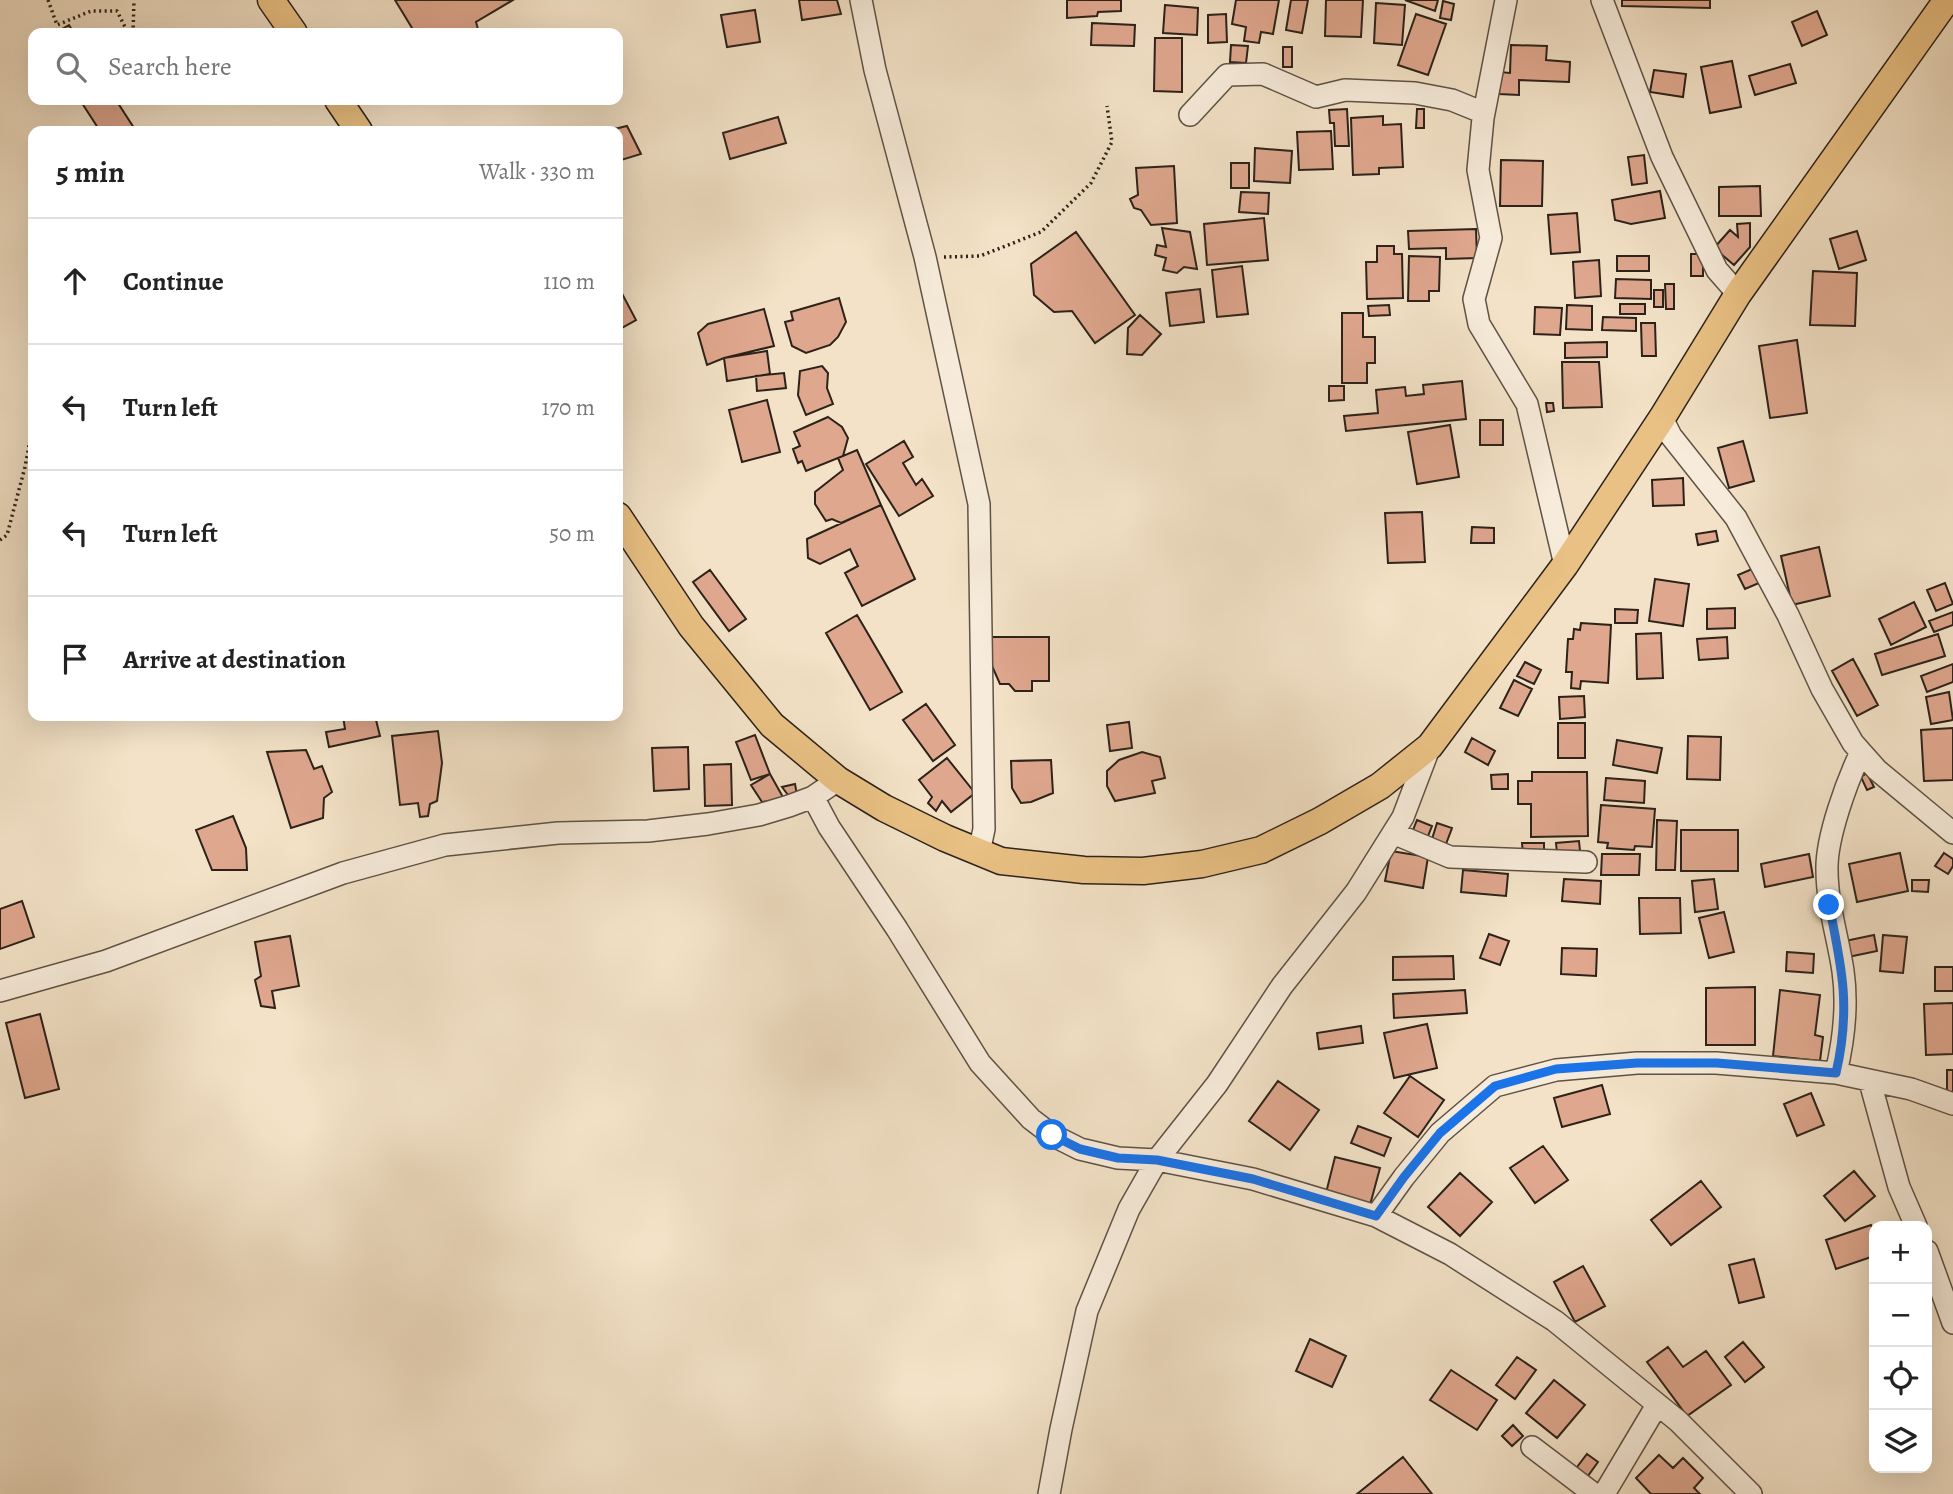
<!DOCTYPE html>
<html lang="en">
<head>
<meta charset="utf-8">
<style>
	:root { --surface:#fff; --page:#f2f2f2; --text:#222; --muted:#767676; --line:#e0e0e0 }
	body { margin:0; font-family:Alegreya,serif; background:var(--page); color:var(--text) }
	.controls { position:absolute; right:21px; bottom:21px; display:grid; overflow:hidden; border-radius:14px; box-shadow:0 7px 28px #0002 }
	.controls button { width:63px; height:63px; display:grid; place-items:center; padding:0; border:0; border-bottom:2px solid var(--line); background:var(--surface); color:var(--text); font:35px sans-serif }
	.stop { position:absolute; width:21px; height:21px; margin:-16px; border:5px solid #1a73e8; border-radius:50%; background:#fff }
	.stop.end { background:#1a73e8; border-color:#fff; box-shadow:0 2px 7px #0008 }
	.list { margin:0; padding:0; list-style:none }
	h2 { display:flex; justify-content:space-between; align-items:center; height:91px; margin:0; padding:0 28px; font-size:30px }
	h2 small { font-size:23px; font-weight:400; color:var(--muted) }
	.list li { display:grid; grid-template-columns:46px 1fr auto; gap:21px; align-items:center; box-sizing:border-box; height:126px; padding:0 28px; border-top:2px solid var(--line) }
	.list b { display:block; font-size:26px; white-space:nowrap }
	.list em { font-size:23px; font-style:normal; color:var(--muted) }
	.icon { flex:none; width:38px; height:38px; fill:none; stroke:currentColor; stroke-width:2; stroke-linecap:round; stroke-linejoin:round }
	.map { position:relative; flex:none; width:1953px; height:1494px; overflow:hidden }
	.search { position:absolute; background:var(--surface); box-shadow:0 7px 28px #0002; left:28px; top:28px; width:595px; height:77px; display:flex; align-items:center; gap:18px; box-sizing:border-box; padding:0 24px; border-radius:14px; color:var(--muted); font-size:26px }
	.panel { position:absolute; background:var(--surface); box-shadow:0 7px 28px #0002; left:28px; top:126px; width:595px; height:595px; border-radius:14px }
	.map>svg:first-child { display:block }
	.building { fill:#dfa78e; stroke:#2c221a; stroke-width:2 }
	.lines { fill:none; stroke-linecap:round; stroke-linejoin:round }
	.minor-casing { stroke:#5e5245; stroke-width:24 }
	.major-casing { stroke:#2c221a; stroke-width:29 }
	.path { stroke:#2c221a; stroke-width:3.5; stroke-dasharray:2 3.5; stroke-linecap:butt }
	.minor { stroke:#f7ecdb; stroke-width:21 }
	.major { stroke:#eac184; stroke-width:26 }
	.route { stroke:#1a73e8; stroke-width:9 }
</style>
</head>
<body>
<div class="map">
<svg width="1953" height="1494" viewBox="0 0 1953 1494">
	<rect width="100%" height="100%" fill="#f3e2c7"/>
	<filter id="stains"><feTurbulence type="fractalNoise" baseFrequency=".00286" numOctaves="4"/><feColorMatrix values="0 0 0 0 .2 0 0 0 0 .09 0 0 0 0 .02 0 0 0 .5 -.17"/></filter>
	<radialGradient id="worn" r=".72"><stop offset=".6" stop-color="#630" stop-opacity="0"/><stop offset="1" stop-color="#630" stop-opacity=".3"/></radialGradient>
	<path class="building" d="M 395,0 L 513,0 L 476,22 L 479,33 L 405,33 L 412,28 Z
		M 799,0 L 837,0 L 841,14 L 802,20 Z
		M 1067,0 L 1121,0 L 1121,11 L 1098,12 L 1097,16 L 1067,18 Z
		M 1236,0 L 1279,0 L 1273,34 L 1261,32 L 1259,43 L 1244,41 L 1246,27 L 1232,24 Z
		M 1291,0 L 1308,0 L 1302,33 L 1286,30 Z
		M 1326,0 L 1363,0 L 1361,37 L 1325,36 Z
		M 1405,0 L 1438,0 L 1435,11 Z
		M 1622,0 L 1710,0 L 1710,8 L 1622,6 Z
		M 1443,1 L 1454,4 L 1451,20 L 1440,18 Z
		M 1376,3 L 1405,5 L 1402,45 L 1374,43 Z
		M 1165,5 L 1198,8 L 1197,35 L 1163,33 Z
		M 755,10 L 760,42 L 727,47 L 721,15 Z
		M 1817,11 L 1827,35 L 1802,46 L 1792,22 Z
		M 1226,14 L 1227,42 L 1208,43 L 1208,15 Z
		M 1416,14 L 1446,24 L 1428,75 L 1398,65 Z
		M 1092,23 L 1135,25 L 1134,46 L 1091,45 Z
		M 69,25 L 74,33 L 55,33 Z
		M 1155,38 L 1182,38 L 1182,92 L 1154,91 Z
		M 1231,45 L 1248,46 L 1246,63 L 1230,62 Z
		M 1511,45 L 1547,46 L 1546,60 L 1570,62 L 1569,82 L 1519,80 L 1519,95 L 1499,94 L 1500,72 L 1510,73 Z
		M 1283,47 L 1292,47 L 1292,67 L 1283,67 Z
		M 1732,61 L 1741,107 L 1710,113 L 1701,67 Z
		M 1790,64 L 1796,83 L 1755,95 L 1749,76 Z
		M 1654,70 L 1686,74 L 1683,97 L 1650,92 Z
		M 80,100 L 116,100 L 134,128 L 129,131 L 100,131 Z
		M 1347,109 L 1349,146 L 1335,146 L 1334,123 L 1330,123 L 1329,110 Z
		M 1417,109 L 1424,109 L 1424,128 L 1416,128 Z
		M 1383,116 L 1383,125 L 1401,124 L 1403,167 L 1379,168 L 1379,174 L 1353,175 L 1351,118 Z
		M 778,117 L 786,143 L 730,159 L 723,133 Z
		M 627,126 L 641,154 L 618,161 L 618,131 L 606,131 Z
		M 1331,131 L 1333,169 L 1299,170 L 1297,132 Z
		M 1255,148 L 1292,151 L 1290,183 L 1254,181 Z
		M 1644,155 L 1647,183 L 1632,185 L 1628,157 Z
		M 1501,160 L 1543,161 L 1542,206 L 1500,206 Z
		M 1231,163 L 1249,163 L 1249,188 L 1231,188 Z
		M 1174,166 L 1177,223 L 1151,225 L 1141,210 L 1134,208 L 1130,199 L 1138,195 L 1136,168 Z
		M 1760,186 L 1761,216 L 1719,216 L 1719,187 Z
		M 1660,191 L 1665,218 L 1631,224 L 1615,220 L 1612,200 Z
		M 1241,192 L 1269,193 L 1268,214 L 1239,212 Z
		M 1577,213 L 1580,252 L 1551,254 L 1548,215 Z
		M 1264,218 L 1268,260 L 1207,265 L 1204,224 Z
		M 1750,223 L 1750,247 L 1734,265 L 1714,248 L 1730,230 L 1738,237 L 1737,224 Z
		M 1162,228 L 1190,232 L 1197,269 L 1184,267 L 1177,273 L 1163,270 L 1166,258 L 1155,255 L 1157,245 L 1166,247 Z
		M 1476,229 L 1477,258 L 1446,259 L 1446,248 L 1409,249 L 1408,231 Z
		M 1857,231 L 1866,260 L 1839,269 L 1830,239 Z
		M 1076,232 L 1135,315 L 1095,343 L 1072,311 L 1054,312 L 1034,295 L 1031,264 Z
		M 1377,246 L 1394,246 L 1394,254 L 1402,254 L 1403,298 L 1367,299 L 1366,262 L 1377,262 Z
		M 1691,254 L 1703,254 L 1703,276 L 1691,276 Z
		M 1409,256 L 1440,257 L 1439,291 L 1429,291 L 1429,301 L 1408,301 Z
		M 1617,256 L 1649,256 L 1649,271 L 1617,271 Z
		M 1599,260 L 1601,296 L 1575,298 L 1573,262 Z
		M 1242,266 L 1248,314 L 1217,317 L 1212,270 Z
		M 1813,271 L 1857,273 L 1855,326 L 1810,325 Z
		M 1616,279 L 1651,280 L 1651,299 L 1615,298 Z
		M 1665,284 L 1674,284 L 1674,309 L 1666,309 Z
		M 618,286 L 636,320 L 618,330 Z
		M 1200,289 L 1204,322 L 1170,326 L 1166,293 Z
		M 1654,290 L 1663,290 L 1663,307 L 1654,307 Z
		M 839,298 L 846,322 L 838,337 L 830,345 L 806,353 L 792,346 L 785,322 L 793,320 L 791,312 Z
		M 1620,304 L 1645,304 L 1645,314 L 1620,314 Z
		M 1389,305 L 1390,315 L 1369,316 L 1368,306 Z
		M 1567,305 L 1592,306 L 1592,330 L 1566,329 Z
		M 1535,307 L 1562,308 L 1560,335 L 1534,334 Z
		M 764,309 L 774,346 L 724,358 L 707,365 L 698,333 L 708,324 Z
		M 1342,313 L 1363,313 L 1363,337 L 1375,337 L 1375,363 L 1367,363 L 1367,383 L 1342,383 Z
		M 1140,315 L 1161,334 L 1142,355 L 1127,354 L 1128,328 Z
		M 1603,317 L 1636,318 L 1636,331 L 1602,330 Z
		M 1641,323 L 1655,323 L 1656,356 L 1642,356 Z
		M 1797,340 L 1807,413 L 1770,418 L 1759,346 Z
		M 1607,342 L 1607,357 L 1565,358 L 1565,343 Z
		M 767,351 L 770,374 L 727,381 L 724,358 Z
		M 1562,362 L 1599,362 L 1602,407 L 1563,408 Z
		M 822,366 L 828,373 L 827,388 L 833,404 L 806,415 L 798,395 L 800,371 Z
		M 784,373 L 786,388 L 757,391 L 756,376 Z
		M 1462,381 L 1466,419 L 1346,431 L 1344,416 L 1378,413 L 1376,390 L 1405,387 L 1406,396 L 1424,394 L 1423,385 Z
		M 1329,386 L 1344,386 L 1344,400 L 1329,401 Z
		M 767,400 L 780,452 L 742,462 L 729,410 Z
		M 1546,403 L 1553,403 L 1554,411 L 1547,412 Z
		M 828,417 L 842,427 L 848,438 L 843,456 L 806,471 L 802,461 L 798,463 L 793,449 L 800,446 L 794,432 Z
		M 1480,420 L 1503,420 L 1503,445 L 1480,445 Z
		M 1450,425 L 1459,477 L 1417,484 L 1408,432 Z
		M 904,441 L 913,457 L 903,463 L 916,485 L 922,479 L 933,496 L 899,516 L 866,464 Z
		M 1743,441 L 1754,481 L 1729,488 L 1718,448 Z
		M 857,450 L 881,505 L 841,523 L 832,519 L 826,521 L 815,504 L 815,492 L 843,470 L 838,458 Z
		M 1683,478 L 1684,505 L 1653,506 L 1652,480 Z
		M 881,505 L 915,579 L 862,606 L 845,573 L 858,566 L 850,549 L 820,564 L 808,558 L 807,539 Z
		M 1422,512 L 1425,562 L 1388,563 L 1385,513 Z
		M 1472,527 L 1494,528 L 1494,543 L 1471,543 Z
		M 1716,531 L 1718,541 L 1698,545 L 1696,534 Z
		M 1819,547 L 1830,596 L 1792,605 L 1781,556 Z
		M 1752,569 L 1759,583 L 1745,589 L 1738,575 Z
		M 710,570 L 746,619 L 729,631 L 693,582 Z
		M 1655,579 L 1689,584 L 1683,626 L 1649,621 Z
		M 1945,583 L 1953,604 L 1936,611 L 1927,590 Z
		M 1914,602 L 1926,627 L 1891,645 L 1879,619 Z
		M 1735,608 L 1735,628 L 1707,629 L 1707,609 Z
		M 1615,609 L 1638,610 L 1637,623 L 1615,623 Z
		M 1953,612 L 1953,625 L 1934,632 L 1929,621 Z
		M 857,615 L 902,692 L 870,710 L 826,633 Z
		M 1581,623 L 1611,625 L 1608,683 L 1581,681 L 1580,689 L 1571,688 L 1572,672 L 1566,672 L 1568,639 L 1573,639 L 1574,629 L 1580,630 Z
		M 1661,633 L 1663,678 L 1637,679 L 1636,634 Z
		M 1938,634 L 1945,656 L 1882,675 L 1875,654 Z
		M 992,637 L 1049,637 L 1049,681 L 1032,681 L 1032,691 L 1015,691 L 1009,684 L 1000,684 L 992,666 Z
		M 1727,637 L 1728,658 L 1699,660 L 1697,639 Z
		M 1853,659 L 1878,705 L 1857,716 L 1832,671 Z
		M 1525,662 L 1541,670 L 1534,684 L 1517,676 Z
		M 1953,664 L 1953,682 L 1927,692 L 1921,676 Z
		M 1514,680 L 1532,689 L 1518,716 L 1500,708 Z
		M 1949,692 L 1953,720 L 1931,724 L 1926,697 Z
		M 1584,696 L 1585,717 L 1560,719 L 1559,697 Z
		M 926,704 L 955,745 L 933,761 L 903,720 Z
		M 343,716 L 375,716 L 380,736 L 329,747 L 326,732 L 345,729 Z
		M 1129,722 L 1132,748 L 1110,751 L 1107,725 Z
		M 1558,723 L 1585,723 L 1585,758 L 1558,758 Z
		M 1953,728 L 1953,780 L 1924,781 L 1921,730 Z
		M 438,731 L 442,763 L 437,801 L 430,804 L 428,816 L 420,817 L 418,803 L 400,805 L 392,736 Z
		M 755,735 L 770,774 L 751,780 L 736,742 Z
		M 1688,736 L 1721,737 L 1720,780 L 1687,779 Z
		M 1472,738 L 1495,751 L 1488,765 L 1465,752 Z
		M 1617,740 L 1662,748 L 1657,773 L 1613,765 Z
		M 688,747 L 689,789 L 654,791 L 652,748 Z
		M 306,750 L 314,769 L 322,766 L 332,792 L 324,798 L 323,818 L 291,828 L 267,752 Z
		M 1142,752 L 1160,757 L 1165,778 L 1152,781 L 1155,793 L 1115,801 L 1107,786 L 1107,771 L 1119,760 Z
		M 947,758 L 975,793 L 951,812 L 942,801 L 936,811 L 928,803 L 932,797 L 919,780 Z
		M 1051,760 L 1053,793 L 1031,802 L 1021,803 L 1012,788 L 1011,761 Z
		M 731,764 L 732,805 L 705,806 L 704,765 Z
		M 1532,772 L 1587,772 L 1588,836 L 1531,837 L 1531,804 L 1518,804 L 1518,781 L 1532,781 Z
		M 1867,773 L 1874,787 L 1867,790 L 1861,777 Z
		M 770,774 L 784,799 L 762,802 L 751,785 Z
		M 1508,774 L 1508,789 L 1492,789 L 1491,775 Z
		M 1606,778 L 1645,781 L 1644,803 L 1604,800 Z
		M 795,784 L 797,795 L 791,799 L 782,787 Z
		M 1601,805 L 1655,809 L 1652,847 L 1635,846 L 1634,850 L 1607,848 L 1608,843 L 1598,842 Z
		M 233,816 L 246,848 L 247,870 L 212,870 L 196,830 Z
		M 1417,820 L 1432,826 L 1426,841 L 1411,835 Z
		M 1657,820 L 1677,821 L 1675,870 L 1656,870 Z
		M 1437,823 L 1452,828 L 1446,844 L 1432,839 Z
		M 1681,830 L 1738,830 L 1738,871 L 1681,871 Z
		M 1579,841 L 1580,851 L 1557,853 L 1556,843 Z
		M 1522,843 L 1544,843 L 1544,853 L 1523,854 Z
		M 1391,851 L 1428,857 L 1423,888 L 1385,881 Z
		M 1900,853 L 1908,891 L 1857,902 L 1849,864 Z
		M 1944,853 L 1953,859 L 1953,866 L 1948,874 L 1935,866 Z
		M 1602,854 L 1640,854 L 1639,875 L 1601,875 Z
		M 1809,854 L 1813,877 L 1765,887 L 1761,864 Z
		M 1463,870 L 1508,874 L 1506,896 L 1461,892 Z
		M 1564,879 L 1601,881 L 1600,904 L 1562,901 Z
		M 1714,879 L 1718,909 L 1695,912 L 1692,881 Z
		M 1912,880 L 1929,880 L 1928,892 L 1912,891 Z
		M 1639,898 L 1680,898 L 1681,933 L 1640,934 Z
		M 22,901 L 34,937 L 0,949 L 0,909 Z
		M 1724,912 L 1734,952 L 1709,958 L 1699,918 Z
		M 1489,934 L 1509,941 L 1500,965 L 1480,958 Z
		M 1874,935 L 1877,951 L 1848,957 L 1845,941 Z
		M 1883,935 L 1907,937 L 1903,973 L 1880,971 Z
		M 290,936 L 299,986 L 272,991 L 275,1008 L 261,1006 L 255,980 L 261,976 L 255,942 Z
		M 1562,948 L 1597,949 L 1596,976 L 1561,974 Z
		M 1787,952 L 1814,954 L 1813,973 L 1786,971 Z
		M 1453,956 L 1454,979 L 1393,980 L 1393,957 Z
		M 1935,967 L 1953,967 L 1953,991 L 1935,991 Z
		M 1755,987 L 1755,1045 L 1706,1045 L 1706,988 Z
		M 1465,990 L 1467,1013 L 1394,1018 L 1393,994 Z
		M 1780,990 L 1820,995 L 1815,1035 L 1823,1037 L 1820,1061 L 1773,1056 Z
		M 1953,1003 L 1953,1054 L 1926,1055 L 1924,1004 Z
		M 40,1014 L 59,1089 L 25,1098 L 6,1023 Z
		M 1427,1024 L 1437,1068 L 1394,1078 L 1384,1033 Z
		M 1361,1026 L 1363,1043 L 1319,1049 L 1317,1033 Z
		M 1947,1070 L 1953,1070 L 1953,1094 L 1947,1093 Z
		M 1410,1076 L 1444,1100 L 1418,1137 L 1384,1113 Z
		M 1278,1081 L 1319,1110 L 1290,1150 L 1249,1121 Z
		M 1602,1085 L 1610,1114 L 1562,1127 L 1554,1098 Z
		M 1811,1093 L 1824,1125 L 1797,1136 L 1784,1104 Z
		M 1358,1126 L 1391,1138 L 1384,1156 L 1351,1143 Z
		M 1543,1146 L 1568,1180 L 1535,1203 L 1510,1168 Z
		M 1335,1157 L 1380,1168 L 1370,1205 L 1326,1193 Z
		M 1854,1171 L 1875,1196 L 1845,1221 L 1824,1196 Z
		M 1460,1173 L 1492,1202 L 1460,1236 L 1428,1207 Z
		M 1701,1181 L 1721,1207 L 1671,1245 L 1651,1220 Z
		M 1871,1225 L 1874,1231 L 1874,1256 L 1836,1269 L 1826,1240 Z
		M 1754,1259 L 1764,1297 L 1739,1303 L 1729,1265 Z
		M 1583,1266 L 1605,1306 L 1575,1322 L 1554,1282 Z
		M 1310,1339 L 1346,1356 L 1332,1387 L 1296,1371 Z
		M 1743,1342 L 1764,1367 L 1745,1382 L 1725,1357 Z
		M 1668,1347 L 1683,1367 L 1706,1351 L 1731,1385 L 1687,1416 L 1647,1362 Z
		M 1517,1357 L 1536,1370 L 1515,1399 L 1496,1385 Z
		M 1451,1370 L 1497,1400 L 1477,1430 L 1430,1400 Z
		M 1554,1380 L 1585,1405 L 1557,1438 L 1526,1413 Z
		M 1513,1425 L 1523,1436 L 1512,1446 L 1502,1436 Z
		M 1587,1454 L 1598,1462 L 1585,1480 L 1574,1471 Z
		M 1659,1455 L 1673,1468 L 1683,1458 L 1703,1478 L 1694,1488 L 1700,1494 L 1651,1494 L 1636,1478 Z
		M 1403,1457 L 1432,1494 L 1357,1494 Z"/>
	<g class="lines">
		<g class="minor-casing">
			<path id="minor" d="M 861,0 L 875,70 L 925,257 L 979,504 L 984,829 L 979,852
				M 1506,0 L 1483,118 L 1478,170 L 1491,238 L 1474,299 L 1479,324 L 1527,404 L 1565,565
				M 1602,0 L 1662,157 L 1717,270 L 1738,294
				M 1190,115 L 1227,75 L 1263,74 L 1316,97 L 1345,90 L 1415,93 L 1452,100 L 1484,113
				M 1662,418 L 1671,436 L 1736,518 L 1788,615 L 1822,689 L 1853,743 L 1877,770 L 1953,833
				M 813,797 L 829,827 L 897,929 L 980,1063 L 1031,1119 L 1052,1135 L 1080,1149 L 1118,1158 L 1157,1160 L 1253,1179 L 1376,1216 L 1450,1254 L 1555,1321 L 1678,1421 L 1751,1494
				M 1393,833 L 1450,857 L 1586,862
				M 0,991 L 106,961 L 343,873 L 445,845 L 558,833 L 648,831 L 708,824 L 759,815 L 789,806 L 813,797 L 838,780
				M 1836,1073 C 1844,1039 1848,1006 1843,971 C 1838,937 1827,905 1827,870 C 1826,838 1847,781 1861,752
				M 1870,1082 L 1899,1187 L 1916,1226
				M 1376,1216 L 1404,1177 L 1440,1133 L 1495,1086 L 1556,1070 L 1637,1063 L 1716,1063 L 1836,1073 L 1911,1089 L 1953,1104
				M 1927,1251 L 1953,1323
				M 1532,1447 L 1594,1494
				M 1049,1494 L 1061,1429 L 1087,1311 L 1129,1209 L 1157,1160 L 1217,1084 L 1282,986 L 1356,892 L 1403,817 L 1430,746
				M 1604,1494 L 1657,1405"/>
		</g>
		<g class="major-casing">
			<path id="major" d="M 271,0 L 294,33
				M 338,100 L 359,131
				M 618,516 L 691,626 L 772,725 L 838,780 L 884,808 L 945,838 L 1001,861 L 1084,870 L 1143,871 L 1202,864 L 1261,850 L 1320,821 L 1380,786 L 1430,746 L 1565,565 L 1662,418 L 1738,294 L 1947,0"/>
		</g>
		<path class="path" d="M 48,0 L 57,25 L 91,11 L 117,11 L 128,33
			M 133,33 L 134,0
			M 944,257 L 980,256 L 1041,232 L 1091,183 L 1112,142 L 1107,106
			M 0,540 L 7,535 L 25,467 L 33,424"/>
		<use href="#minor" class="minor"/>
		<use href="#major" class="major"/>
	</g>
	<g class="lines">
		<path class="route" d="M 1052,1135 L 1080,1149 L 1118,1158 L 1157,1160 L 1253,1179 L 1376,1216 L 1404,1177 L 1440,1133 L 1495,1086 L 1556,1069 L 1637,1063 L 1717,1063 L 1836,1073 C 1851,1008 1842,968 1829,905"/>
	</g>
	<rect width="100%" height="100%" filter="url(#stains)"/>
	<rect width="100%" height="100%" fill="url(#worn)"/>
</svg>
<div class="controls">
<button>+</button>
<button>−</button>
<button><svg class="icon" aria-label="locate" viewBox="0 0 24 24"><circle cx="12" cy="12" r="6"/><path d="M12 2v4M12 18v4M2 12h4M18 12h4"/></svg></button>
<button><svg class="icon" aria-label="layers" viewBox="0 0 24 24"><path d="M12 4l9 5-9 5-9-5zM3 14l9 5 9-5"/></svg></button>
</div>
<div class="stop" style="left:1052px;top:1135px"></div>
<div class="stop end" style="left:1829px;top:905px"></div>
<div class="search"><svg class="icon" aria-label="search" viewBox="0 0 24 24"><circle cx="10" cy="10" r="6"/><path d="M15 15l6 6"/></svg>Search here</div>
<section class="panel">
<h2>5 min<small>Walk · 330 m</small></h2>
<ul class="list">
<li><svg class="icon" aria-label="ahead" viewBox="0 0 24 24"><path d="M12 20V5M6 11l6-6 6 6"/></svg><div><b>Continue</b></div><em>110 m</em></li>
<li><svg class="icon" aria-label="left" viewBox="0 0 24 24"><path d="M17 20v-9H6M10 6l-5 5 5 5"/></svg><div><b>Turn left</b></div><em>170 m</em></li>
<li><svg class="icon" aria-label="left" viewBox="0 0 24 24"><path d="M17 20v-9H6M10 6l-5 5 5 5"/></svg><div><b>Turn left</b></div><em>50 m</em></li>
<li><svg class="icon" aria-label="arrive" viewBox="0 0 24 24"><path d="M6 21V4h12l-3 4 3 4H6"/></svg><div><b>Arrive at destination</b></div></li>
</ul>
</section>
</div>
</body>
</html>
